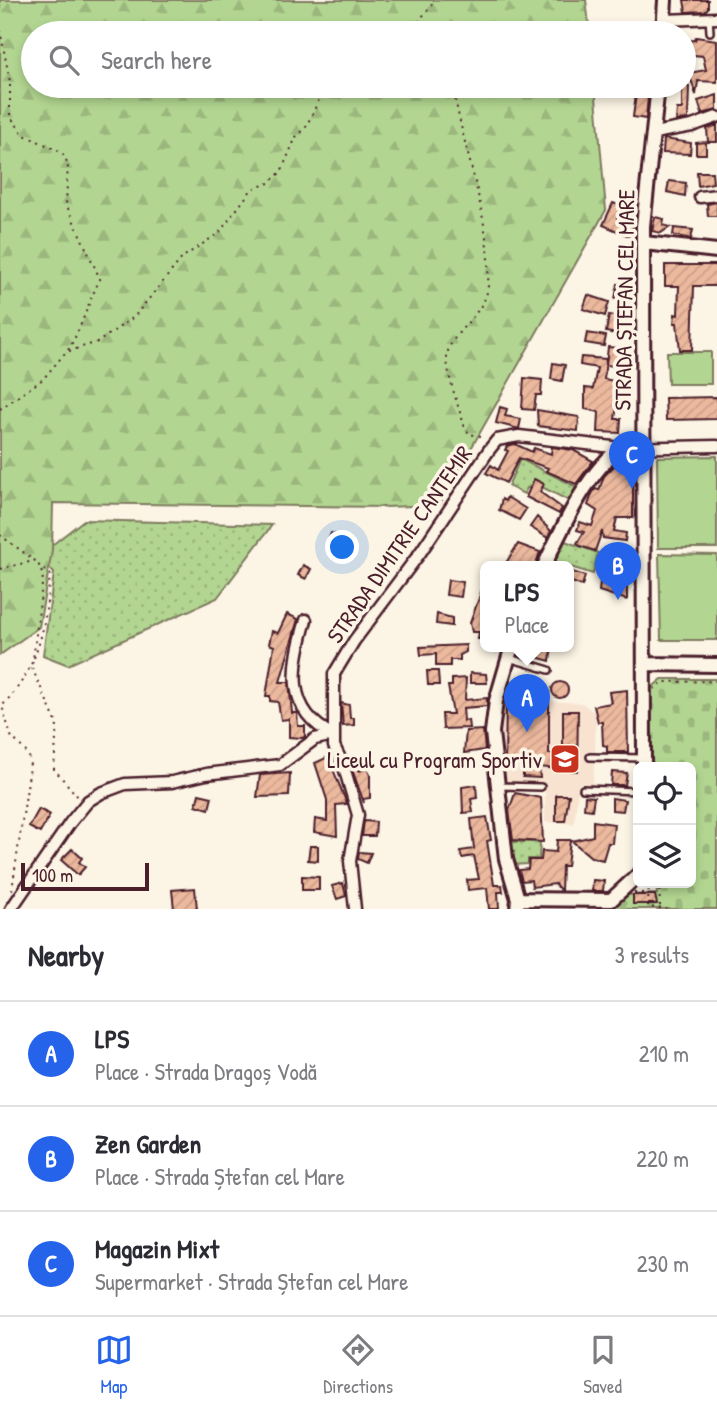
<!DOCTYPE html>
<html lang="en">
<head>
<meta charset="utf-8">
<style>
	:root { --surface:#fff; --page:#f7f7f7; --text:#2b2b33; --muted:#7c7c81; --line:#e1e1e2; --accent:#2563eb }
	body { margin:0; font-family:"Patrick Hand",sans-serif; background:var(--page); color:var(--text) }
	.controls { position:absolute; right:21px; bottom:21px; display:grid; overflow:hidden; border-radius:10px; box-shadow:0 4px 10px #0003 }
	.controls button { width:63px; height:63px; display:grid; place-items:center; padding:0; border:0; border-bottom:2px solid var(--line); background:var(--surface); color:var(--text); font:35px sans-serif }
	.scale { position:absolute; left:21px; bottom:18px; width:128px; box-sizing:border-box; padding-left:7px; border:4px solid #4a1f2b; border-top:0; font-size:19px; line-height:24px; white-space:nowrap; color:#4a1f2b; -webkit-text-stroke:5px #fcf5e5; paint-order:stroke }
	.you { position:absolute; left:343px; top:548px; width:24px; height:24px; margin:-18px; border:5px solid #fff; border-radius:50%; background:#1a73e8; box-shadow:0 0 0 10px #1a73e833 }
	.badge { display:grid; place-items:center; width:46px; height:46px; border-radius:50%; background:var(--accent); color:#fff; font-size:23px; font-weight:700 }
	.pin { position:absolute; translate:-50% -58px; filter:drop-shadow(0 2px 4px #0008) }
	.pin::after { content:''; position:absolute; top:37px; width:24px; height:21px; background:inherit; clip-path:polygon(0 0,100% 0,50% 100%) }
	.popup { position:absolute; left:480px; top:561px; width:94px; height:91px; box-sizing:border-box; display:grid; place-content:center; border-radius:10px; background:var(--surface); filter:drop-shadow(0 2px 5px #0005); font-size:23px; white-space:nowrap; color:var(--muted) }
	.popup b { font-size:26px; color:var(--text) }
	.popup::after { content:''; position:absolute; left:50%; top:100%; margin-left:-14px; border:14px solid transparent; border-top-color:var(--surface) }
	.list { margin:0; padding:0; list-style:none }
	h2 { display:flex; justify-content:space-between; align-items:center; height:91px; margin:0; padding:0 28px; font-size:30px }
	h2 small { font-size:23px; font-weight:400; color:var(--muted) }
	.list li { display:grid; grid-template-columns:46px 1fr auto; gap:21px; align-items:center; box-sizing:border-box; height:105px; padding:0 28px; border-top:2px solid var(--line) }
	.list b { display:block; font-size:26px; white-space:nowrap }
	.list p { margin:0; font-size:23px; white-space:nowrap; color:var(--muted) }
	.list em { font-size:23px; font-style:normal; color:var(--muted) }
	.icon { flex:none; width:38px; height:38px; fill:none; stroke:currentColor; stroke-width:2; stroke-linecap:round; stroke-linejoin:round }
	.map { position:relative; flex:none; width:717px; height:909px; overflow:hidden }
	.search { position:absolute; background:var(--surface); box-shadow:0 4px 10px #0003; left:21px; right:21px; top:21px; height:77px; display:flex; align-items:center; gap:18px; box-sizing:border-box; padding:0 24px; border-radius:38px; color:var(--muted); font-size:26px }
	.sheet { height:406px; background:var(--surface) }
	nav { display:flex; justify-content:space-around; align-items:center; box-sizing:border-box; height:98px; border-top:2px solid var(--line); background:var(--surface); font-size:19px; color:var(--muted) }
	nav a { display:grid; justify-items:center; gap:4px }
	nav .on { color:var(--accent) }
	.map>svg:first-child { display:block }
	.built { fill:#f7e3d0 }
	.green { fill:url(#green-dots); stroke:#7e7a5e; stroke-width:2 }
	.forest { fill:url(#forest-firs); stroke:#7e7a5e; stroke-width:2 }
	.cemetery { fill:url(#cemetery-stones); stroke:#7e7a5e; stroke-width:2 }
	.pitch { fill:#b2d691; stroke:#7e7a5e; stroke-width:2 }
	.building { fill:url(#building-hatch); stroke:#4a1f2b; stroke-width:2 }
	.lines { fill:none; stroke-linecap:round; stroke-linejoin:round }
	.service-casing { stroke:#4a1f2b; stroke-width:10 }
	.minor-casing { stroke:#4a1f2b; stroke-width:15 }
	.tertiary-casing { stroke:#4a1f2b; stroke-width:18 }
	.path { stroke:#4a1f2b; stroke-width:2; stroke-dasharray:2 5; stroke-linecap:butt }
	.service { stroke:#fcf5e5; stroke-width:5 }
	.minor { stroke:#fcf5e5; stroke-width:10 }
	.tertiary { stroke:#fcf5e5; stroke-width:12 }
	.labels { text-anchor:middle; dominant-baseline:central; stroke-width:7; stroke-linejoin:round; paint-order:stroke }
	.street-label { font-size:23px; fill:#4a1f2b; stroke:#fcf5e5 }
	.poi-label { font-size:23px; fill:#4a1f2b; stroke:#fcf5e5; text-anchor:end }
</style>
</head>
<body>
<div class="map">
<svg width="717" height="909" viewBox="0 0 717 909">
	<defs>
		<pattern id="green-dots" width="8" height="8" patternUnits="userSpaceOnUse" patternTransform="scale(1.75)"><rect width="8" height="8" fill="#b2d691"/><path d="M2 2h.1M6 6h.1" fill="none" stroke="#9bb77d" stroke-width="1.8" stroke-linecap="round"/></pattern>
		<pattern id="forest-firs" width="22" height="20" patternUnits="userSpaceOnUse" patternTransform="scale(1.75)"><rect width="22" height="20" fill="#b2d691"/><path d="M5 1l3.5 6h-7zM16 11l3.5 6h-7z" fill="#9bb77d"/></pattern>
		<pattern id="cemetery-stones" width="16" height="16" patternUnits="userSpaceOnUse" patternTransform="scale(1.75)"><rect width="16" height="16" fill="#b2d691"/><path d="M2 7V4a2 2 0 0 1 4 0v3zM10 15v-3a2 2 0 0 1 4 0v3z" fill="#9bb77d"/></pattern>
		<pattern id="building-hatch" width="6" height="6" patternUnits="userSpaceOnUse" patternTransform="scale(1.75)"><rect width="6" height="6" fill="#ecb99e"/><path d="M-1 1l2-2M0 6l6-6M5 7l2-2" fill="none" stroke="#cc9f88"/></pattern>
	</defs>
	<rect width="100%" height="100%" fill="#fcf5e5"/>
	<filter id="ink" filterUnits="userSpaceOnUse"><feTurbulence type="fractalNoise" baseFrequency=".0143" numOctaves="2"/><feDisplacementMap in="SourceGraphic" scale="14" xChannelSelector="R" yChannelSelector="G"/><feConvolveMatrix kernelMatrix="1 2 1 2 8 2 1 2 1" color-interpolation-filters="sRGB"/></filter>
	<g filter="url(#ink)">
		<path class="built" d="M 503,698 L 582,703 L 596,714 L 595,755 L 632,755 L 631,763 L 594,763 L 593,784 L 579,783 L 574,824 L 545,822 L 545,786 L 506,783 L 498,778 Z"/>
		<path class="green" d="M 520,459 L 579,488 L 571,502 L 544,488 L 527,488 L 524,494 L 508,486 Z
			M 84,520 L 272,525 L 217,598 L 68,665 L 43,655 L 54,573 L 38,556 Z
			M 565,541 L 598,553 L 593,574 L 554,562 Z
			M 507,842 L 540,842 L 539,859 L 528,859 L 528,864 L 511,865 Z"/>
		<path class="forest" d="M 0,0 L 586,0 L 590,33 L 33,33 L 33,86 L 595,86 L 606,210 L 439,505 L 385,507 L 53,503 L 52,550 L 39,627 L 0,655 Z"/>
		<path class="cemetery" d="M 662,679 L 717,679 L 717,909 L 614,909 L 622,895 L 657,894 L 656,883 L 691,883 L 691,767 L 651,767 L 649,690 Z"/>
		<path class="pitch" d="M 667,352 L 711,352 L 711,384 L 668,384 Z
			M 717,456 L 717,548 L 658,548 L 657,457 Z
			M 659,554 L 717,555 L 717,640 L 661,640 Z"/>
		<path class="building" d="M 684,0 L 708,0 L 708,8 L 705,11 L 686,12 Z
			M 696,37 L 717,40 L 717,82 L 698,81 L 696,95 L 689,73 L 706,70 L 703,56 L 684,54 L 684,41 L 695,40 Z
			M 637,86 L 649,86 L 646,119 L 633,117 Z
			M 682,86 L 689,86 L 688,119 L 676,121 L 677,109 L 682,109 Z
			M 717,95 L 717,110 L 702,114 L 698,101 Z
			M 717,125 L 717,142 L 708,142 L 707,129 Z
			M 664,139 L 691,143 L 690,154 L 663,153 Z
			M 706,142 L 706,154 L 696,154 L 696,143 Z
			M 697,172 L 712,172 L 713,183 L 698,186 Z
			M 669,181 L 686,183 L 685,196 L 667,192 Z
			M 717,202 L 717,216 L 708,216 L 707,204 Z
			M 613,203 L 621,206 L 617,218 L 633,226 L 629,236 L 603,225 Z
			M 655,217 L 664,219 L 663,225 L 670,227 L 661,233 L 652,231 Z
			M 674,228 L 693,230 L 691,239 L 673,235 Z
			M 665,265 L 716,265 L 716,286 L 694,286 L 692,350 L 680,350 L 677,323 L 674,323 L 675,314 L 678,315 L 679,286 L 665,286 Z
			M 618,284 L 634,287 L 630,303 L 615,299 Z
			M 588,295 L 609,302 L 605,316 L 583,309 Z
			M 609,315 L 630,319 L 627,333 L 622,332 L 621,335 L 606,332 Z
			M 587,333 L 606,336 L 604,346 L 585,343 Z
			M 608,347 L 627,349 L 626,360 L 619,359 L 618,366 L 606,365 Z
			M 581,357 L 606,359 L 604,379 L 623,383 L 623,392 L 619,392 L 615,419 L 621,419 L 620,433 L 598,432 L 599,412 L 585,409 L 585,388 L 593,389 L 597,368 L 580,365 Z
			M 553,363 L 565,365 L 562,381 L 551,379 Z
			M 524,378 L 542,380 L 541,395 L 536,395 L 534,410 L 522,409 Z
			M 717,397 L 717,419 L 666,420 L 665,398 Z
			M 500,407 L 507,409 L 505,416 L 521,419 L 519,429 L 496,423 Z
			M 537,410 L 579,417 L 578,431 L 538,426 Z
			M 515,444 L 532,452 L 534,448 L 551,454 L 552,447 L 573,450 L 593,461 L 576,484 L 546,471 L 548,468 L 519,458 L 506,483 L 486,473 L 491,465 L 498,470 L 508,451 L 505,450 L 507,446 Z
			M 623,458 L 633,458 L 633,518 L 617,518 L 614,531 L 626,533 L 625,541 L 603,538 L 602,531 L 595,551 L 580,546 L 577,543 L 584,532 L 577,530 L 580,522 L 592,526 L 597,511 L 588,505 L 592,494 L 595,489 L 599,490 L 604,476 L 620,460 L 623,462 Z
			M 534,479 L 544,484 L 540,492 L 562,508 L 559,514 L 526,497 Z
			M 507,497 L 526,509 L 519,520 L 499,510 L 502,499 L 505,501 Z
			M 537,517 L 551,531 L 548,538 L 530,527 Z
			M 331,533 L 340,536 L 335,550 L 326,546 Z
			M 518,544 L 540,552 L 535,566 L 504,566 Z
			M 603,556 L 622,557 L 621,579 L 627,580 L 627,600 L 599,591 Z
			M 303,565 L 311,569 L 306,579 L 298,575 Z
			M 569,571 L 585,576 L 582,586 L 569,581 Z
			M 448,580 L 463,582 L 461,597 L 446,595 Z
			M 483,587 L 485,588 L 485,639 L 478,639 L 479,632 L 472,632 L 470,623 Z
			M 287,614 L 298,619 L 280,682 L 289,682 L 292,713 L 297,713 L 298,726 L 305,726 L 305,737 L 302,738 L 289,737 L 289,719 L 281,720 L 278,702 L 270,701 L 270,696 L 266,696 L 274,646 L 269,644 L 272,631 L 278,633 Z
			M 437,614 L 452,618 L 452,626 L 436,624 Z
			M 466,645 L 466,652 L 460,655 L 460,660 L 450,660 L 450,666 L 436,666 L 436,654 L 421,655 L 420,647 Z
			M 539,646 L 552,646 L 550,661 L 536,657 Z
			M 427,671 L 438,671 L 439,685 L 428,685 Z
			M 470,673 L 486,674 L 487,683 L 470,683 Z
			M 466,678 L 465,700 L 487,698 L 487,706 L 463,708 L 464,721 L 468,720 L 469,728 L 443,729 L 442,714 L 453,714 L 448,686 L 452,686 L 452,679 Z
			M552 690a8 8 0 1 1 16 0a8 8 0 1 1-16 0Z
			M 511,684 L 539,686 L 539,693 L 511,690 Z
			M 627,690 L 628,752 L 607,752 L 607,746 L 603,745 L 602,722 L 598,722 L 594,706 L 611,703 L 609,692 Z
			M 341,703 L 349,705 L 350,718 L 354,718 L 354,725 L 343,726 Z
			M 506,703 L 549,703 L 549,754 L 563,754 L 563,711 L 578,711 L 577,771 L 539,767 L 540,778 L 523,777 L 523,761 L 505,761 Z
			M 483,730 L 485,750 L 464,753 L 466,731 Z
			M 353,756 L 359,771 L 367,768 L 370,775 L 370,798 L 363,799 L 364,803 L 348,758 Z
			M 328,757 L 347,804 L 336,805 L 337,836 L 314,832 L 315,819 L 327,821 L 327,800 L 315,763 Z
			M 612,772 L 627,773 L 625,785 L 611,785 Z
			M 290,773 L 289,796 L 257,797 L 260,775 Z
			M 476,785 L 477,798 L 471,799 L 473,812 L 463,813 L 462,787 Z
			M 515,793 L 541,798 L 543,842 L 513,840 L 509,811 Z
			M 199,794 L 212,797 L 209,809 L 196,805 Z
			M 556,795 L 569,795 L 565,821 L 556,821 Z
			M 585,796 L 594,797 L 592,810 L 584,809 Z
			M 612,798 L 625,800 L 623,811 L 612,810 Z
			M 39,809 L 50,815 L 40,833 L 29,827 Z
			M 487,817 L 491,840 L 487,841 L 494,885 L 502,885 L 503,892 L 498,892 L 499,909 L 489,909 L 487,888 L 468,890 L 467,880 L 479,879 L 474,856 L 462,858 L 460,851 L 474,849 L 471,819 Z
			M 364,821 L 376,822 L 375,836 L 362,836 Z
			M 593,821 L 614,824 L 612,843 L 608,843 L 603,860 L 591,857 L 572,841 L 593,836 Z
			M 557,840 L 570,840 L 567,866 L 562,866 L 561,891 L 555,884 L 532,887 L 531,880 L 522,881 L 519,870 L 528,869 L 529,860 L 541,860 L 542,851 L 556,852 Z
			M 310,846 L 318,846 L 318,861 L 308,860 Z
			M 72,849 L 82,858 L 79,862 L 85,867 L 78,875 L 61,860 Z
			M 359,852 L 371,853 L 367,863 L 358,859 Z
			M 302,876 L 319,877 L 319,890 L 302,890 Z
			M 593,880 L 604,881 L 603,891 L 592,891 Z
			M 343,883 L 346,896 L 337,899 L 332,886 Z
			M 195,888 L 197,909 L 174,909 L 172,890 Z
			M 633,895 L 655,895 L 657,904 L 633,904 Z"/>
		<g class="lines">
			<g class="service-casing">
				<path id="service" d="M 709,18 L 710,32
					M 509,658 L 549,670
					M 590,757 L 644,758
					M 499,786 L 541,787
					M 583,789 L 638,791"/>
			</g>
			<g class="minor-casing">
				<path id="minor" d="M 665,20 L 717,18
					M 654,133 L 692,126 L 717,117
					M 700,197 L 717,195
					M 306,620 C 293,664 283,711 334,735
					M 11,909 L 70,823 L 88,801 L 101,793 L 125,784 L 172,782 L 206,774 L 280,765 L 315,739 L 334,735
					M 355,909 L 350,861 L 358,815 L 344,767 L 334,746 L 334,674 L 354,641 L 420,553 L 489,450 L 497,440 L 519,436 L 621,448 L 717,446"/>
			</g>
			<g class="tertiary-casing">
				<path id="tertiary" d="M 663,33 L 665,0
					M 644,243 L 717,251
					M 544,566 C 562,529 588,470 621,448
					M 512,646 L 496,701 L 492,732 L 506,859 L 518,899 L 517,909
					M 644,664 L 717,665
					M 644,767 L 643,226 L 658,86
					M 518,899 L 611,900 L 638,875"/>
			</g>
			<path class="path" d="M 0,30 L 10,82 L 10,116 L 24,135 L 62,152 L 68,164 L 66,204 L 100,279 C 87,305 82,327 67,352
				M 410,33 L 435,0
				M 453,86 C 463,151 492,219 488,285 C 487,315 447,333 447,358 C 448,379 458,405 464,425 L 469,434 L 486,437
				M 0,409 L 43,379 L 66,352 L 98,342 L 134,317 L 183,257 L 219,233 L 252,189 L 269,183 L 281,172 L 296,137 L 305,129 L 324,89 L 331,86
				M 0,535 L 38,563 L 43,576 L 32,668 L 57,724 L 54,769 L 79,798
				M 0,569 L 33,561
				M 654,689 L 663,682 L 717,681
				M 649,883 L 648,907 L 667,909
				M 659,883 L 660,906
				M 12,890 L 30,767 L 29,755 L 11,736 L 2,706 C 41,665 45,627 50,574 L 41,568
				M 634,893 L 646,893"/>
			<use href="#service" class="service"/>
			<use href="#minor" class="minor"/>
			<use href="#tertiary" class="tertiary"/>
		</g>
	</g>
	<defs>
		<g id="school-square" transform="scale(1.575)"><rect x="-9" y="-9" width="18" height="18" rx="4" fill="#c8321e" stroke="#fcf5e5"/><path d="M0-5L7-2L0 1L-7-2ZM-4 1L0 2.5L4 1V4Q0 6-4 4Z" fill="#fff"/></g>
	</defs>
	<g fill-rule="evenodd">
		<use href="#school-square" x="565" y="759"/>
	</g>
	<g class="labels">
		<g class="street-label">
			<text transform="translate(624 300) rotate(-89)">STRADA ȘTEFAN CEL MARE</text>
			<text transform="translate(399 544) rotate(-55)">STRADA DIMITRIE CANTEMIR</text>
		</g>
		<g class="poi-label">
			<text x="542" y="759">Liceul cu Program Sportiv</text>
		</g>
	</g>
</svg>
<div class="controls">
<button><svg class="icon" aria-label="locate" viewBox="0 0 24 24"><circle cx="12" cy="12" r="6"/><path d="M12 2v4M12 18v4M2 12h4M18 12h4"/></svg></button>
<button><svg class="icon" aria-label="layers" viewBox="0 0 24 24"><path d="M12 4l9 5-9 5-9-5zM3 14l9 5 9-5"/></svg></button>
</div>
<div class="scale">100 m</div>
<div class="you"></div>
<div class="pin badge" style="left:527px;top:732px">A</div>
<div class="popup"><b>LPS</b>Place</div>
<div class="pin badge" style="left:618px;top:600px">B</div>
<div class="pin badge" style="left:632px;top:489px">C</div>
<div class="search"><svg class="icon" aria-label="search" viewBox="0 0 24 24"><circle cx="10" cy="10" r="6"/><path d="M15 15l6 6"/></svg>Search here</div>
</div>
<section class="sheet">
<h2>Nearby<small>3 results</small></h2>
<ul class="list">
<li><span class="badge">A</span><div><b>LPS</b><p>Place · Strada Dragoș Vodă</p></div><em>210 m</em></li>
<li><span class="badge">B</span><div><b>Zen Garden</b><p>Place · Strada Ștefan cel Mare</p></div><em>220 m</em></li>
<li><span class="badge">C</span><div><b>Magazin Mixt</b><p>Supermarket · Strada Ștefan cel Mare</p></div><em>230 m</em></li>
</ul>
</section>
<nav>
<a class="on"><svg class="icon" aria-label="map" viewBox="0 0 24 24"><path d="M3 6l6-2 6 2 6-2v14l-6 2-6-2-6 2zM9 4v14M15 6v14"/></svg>Map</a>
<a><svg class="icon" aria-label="directions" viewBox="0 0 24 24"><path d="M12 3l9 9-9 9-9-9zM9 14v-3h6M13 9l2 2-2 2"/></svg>Directions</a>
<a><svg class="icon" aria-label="saved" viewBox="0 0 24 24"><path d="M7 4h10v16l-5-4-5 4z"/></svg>Saved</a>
</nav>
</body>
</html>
